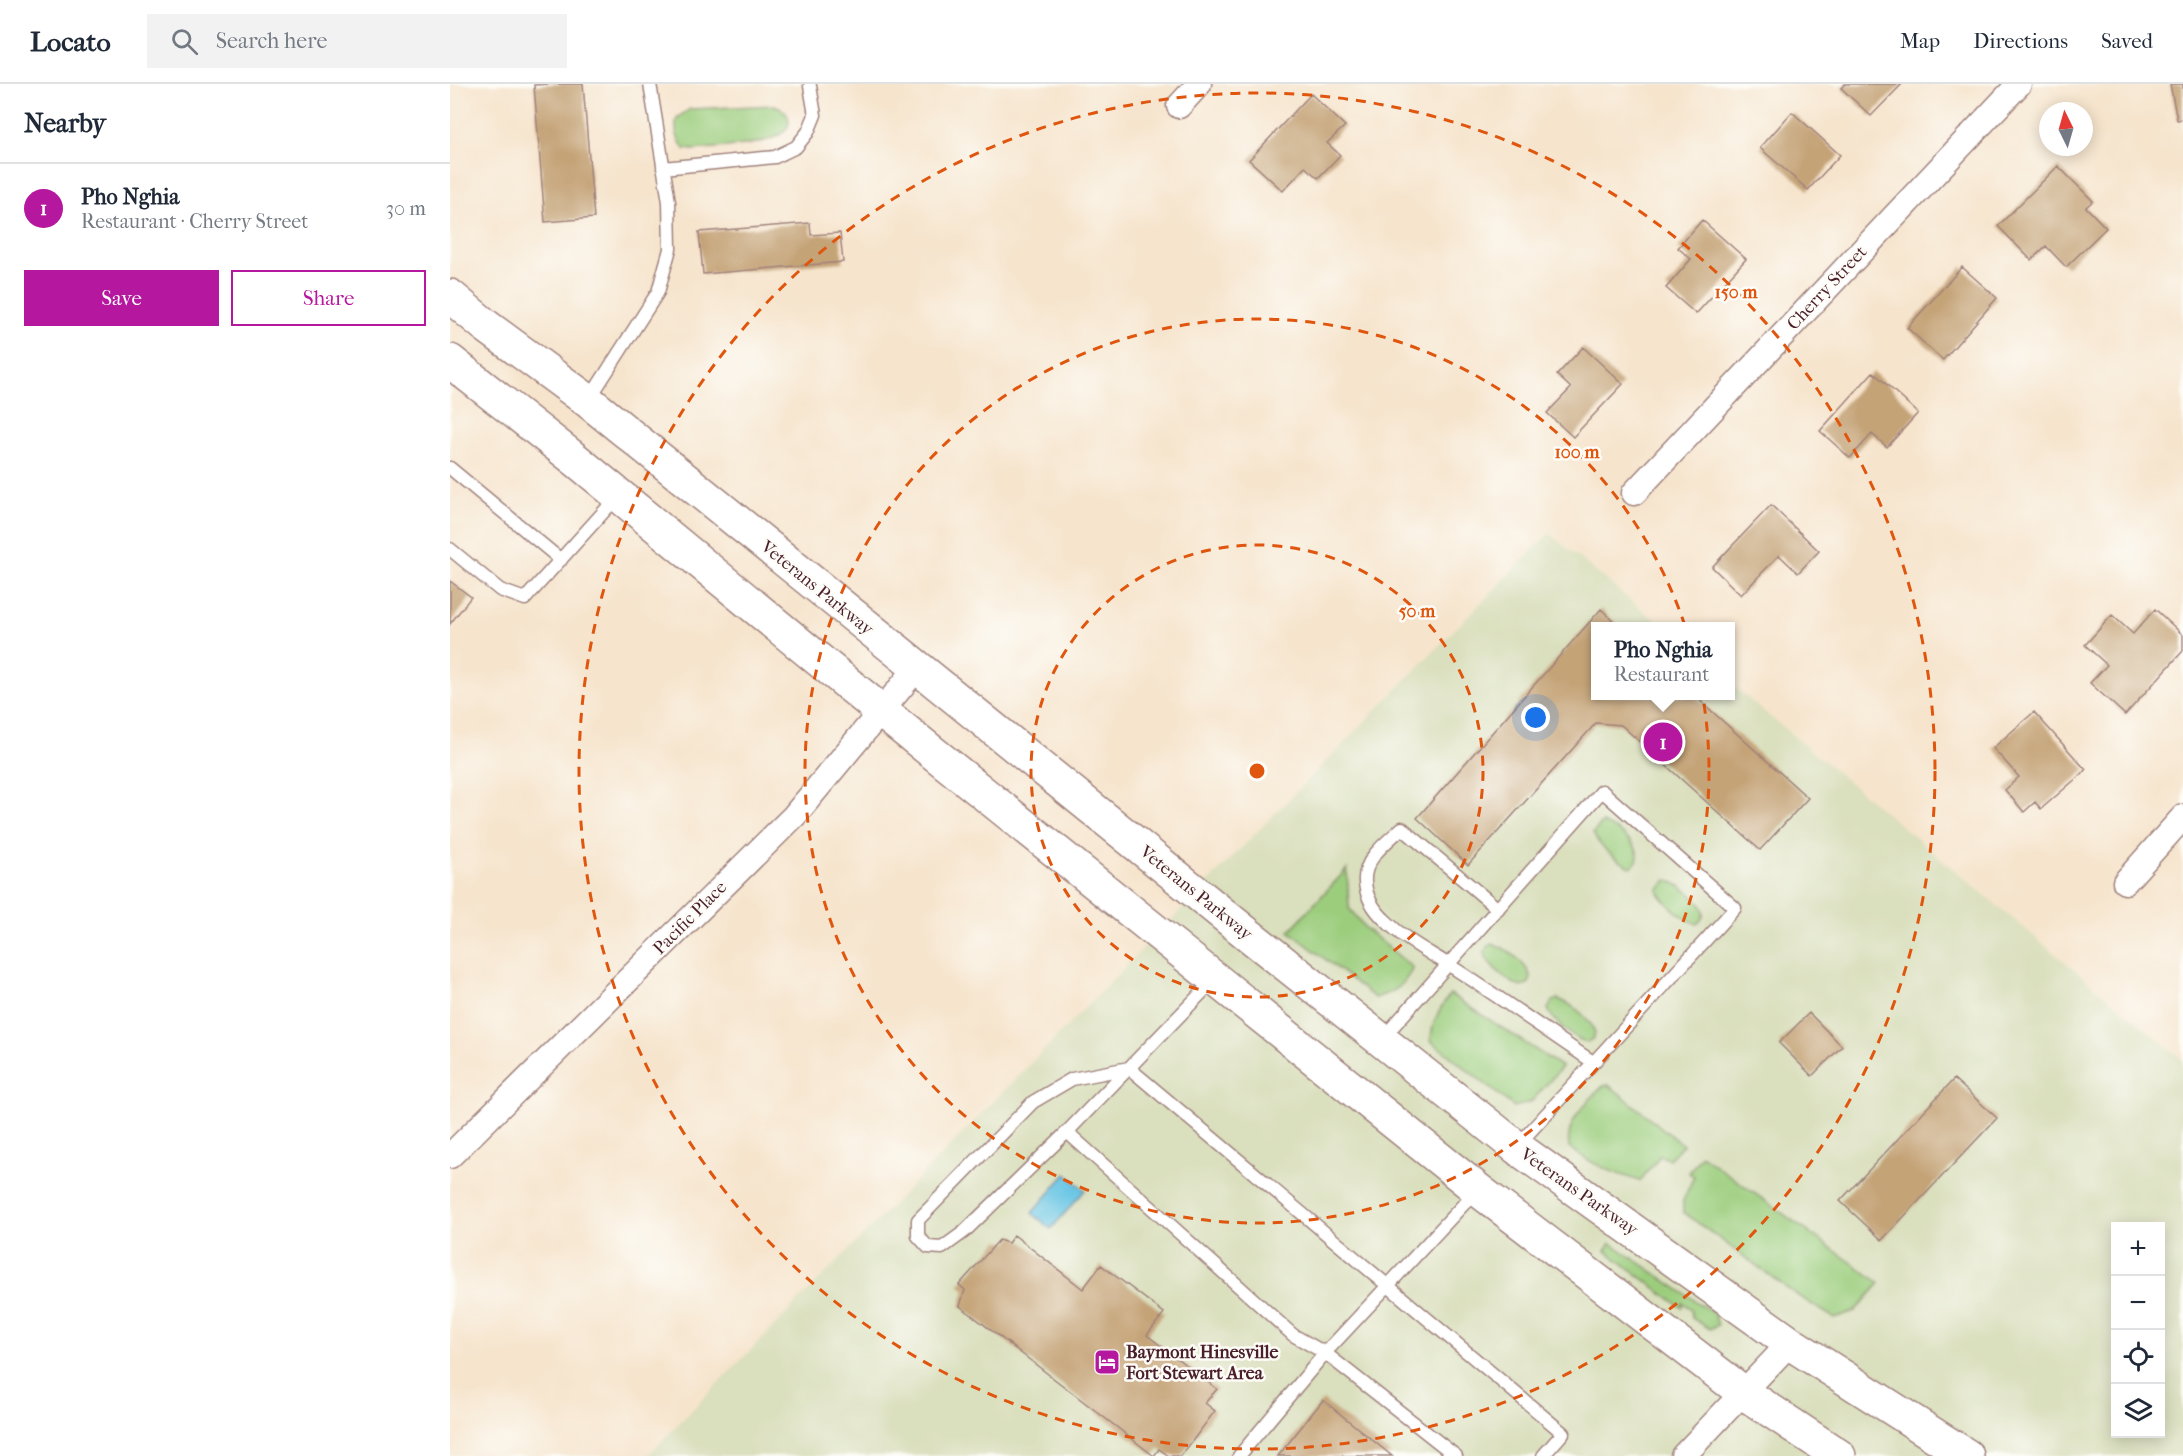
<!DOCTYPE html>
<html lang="en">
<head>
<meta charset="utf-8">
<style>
	:root { --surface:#fff; --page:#f2f2f3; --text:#1f2937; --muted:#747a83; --line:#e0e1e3; --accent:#b5179e }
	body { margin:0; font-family:"IM FELL French Canon",serif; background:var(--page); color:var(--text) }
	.controls { position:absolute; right:18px; bottom:18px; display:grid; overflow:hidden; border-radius:0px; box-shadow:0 3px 15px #0003 }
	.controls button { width:54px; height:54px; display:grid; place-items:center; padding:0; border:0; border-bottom:2px solid var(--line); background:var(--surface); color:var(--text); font:30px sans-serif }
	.compass { position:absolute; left:1589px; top:18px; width:54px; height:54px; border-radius:50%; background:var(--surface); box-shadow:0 3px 15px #0003; rotate:355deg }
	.you { position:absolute; left:1086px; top:634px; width:21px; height:21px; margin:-15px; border:4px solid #fff; border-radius:50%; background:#1a73e8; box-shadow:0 0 0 9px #1a73e833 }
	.badge { display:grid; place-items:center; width:39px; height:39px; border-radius:50%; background:var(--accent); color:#fff; font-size:20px; font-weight:700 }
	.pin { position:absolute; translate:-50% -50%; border:3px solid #fff; box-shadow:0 2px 6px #0006 }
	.popup { position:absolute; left:1141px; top:538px; width:144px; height:78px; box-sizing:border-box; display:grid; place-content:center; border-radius:0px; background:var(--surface); filter:drop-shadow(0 2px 4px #0005); font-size:20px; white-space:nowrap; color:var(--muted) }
	.popup b { font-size:22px; color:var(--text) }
	.popup::after { content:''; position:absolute; left:50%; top:100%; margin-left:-12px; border:12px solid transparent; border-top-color:var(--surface) }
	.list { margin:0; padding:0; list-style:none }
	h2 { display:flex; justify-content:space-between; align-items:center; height:78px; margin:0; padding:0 24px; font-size:26px }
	h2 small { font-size:20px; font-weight:400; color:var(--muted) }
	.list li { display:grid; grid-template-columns:39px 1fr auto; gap:18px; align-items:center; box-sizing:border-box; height:90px; padding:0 24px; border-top:2px solid var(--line) }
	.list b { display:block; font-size:22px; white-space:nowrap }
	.list p { margin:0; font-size:20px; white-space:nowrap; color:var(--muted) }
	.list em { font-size:20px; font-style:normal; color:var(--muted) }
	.actions { display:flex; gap:12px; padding:18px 24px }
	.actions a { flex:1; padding:14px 0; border:2px solid var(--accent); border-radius:0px; text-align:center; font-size:21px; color:var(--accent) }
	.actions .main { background:var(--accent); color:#fff }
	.icon { flex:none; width:33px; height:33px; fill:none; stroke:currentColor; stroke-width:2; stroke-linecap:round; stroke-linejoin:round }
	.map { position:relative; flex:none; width:1733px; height:1372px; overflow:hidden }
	header { display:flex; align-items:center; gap:36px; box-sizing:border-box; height:84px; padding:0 30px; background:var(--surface); border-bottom:2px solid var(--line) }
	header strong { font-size:28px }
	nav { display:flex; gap:33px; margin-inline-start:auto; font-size:21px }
	.search { width:420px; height:54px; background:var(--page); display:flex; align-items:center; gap:15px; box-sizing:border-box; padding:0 21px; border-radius:0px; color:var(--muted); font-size:22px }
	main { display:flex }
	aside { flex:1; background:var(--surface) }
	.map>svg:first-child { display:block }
	.built { fill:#dadfbd; fill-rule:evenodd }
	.green { fill:#9bcd7d; stroke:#727654; stroke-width:1.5 }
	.water { fill:#66c5e4; stroke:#587288; stroke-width:1.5 }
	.building { fill:#c4a377 }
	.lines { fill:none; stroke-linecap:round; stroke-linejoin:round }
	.lane-casing { stroke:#a0827c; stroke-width:15 }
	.street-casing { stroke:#a0827c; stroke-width:27 }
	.secondary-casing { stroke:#a0827c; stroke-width:36 }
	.lane { stroke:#fff; stroke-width:12 }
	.street { stroke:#fff; stroke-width:24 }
	.secondary { stroke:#fff; stroke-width:33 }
	.ring { fill:none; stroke:#e0560e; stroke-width:3; stroke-dasharray:10 8 }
	.labels { text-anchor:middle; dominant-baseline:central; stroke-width:5; stroke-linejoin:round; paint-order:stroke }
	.street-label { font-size:18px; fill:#4a1f2b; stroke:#fdfcf7 }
	.poi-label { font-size:18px; font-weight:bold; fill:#4a1f2b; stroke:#fdfcf7; text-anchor:start }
	.centre { fill:#e0560e; stroke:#fdfcf7; stroke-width:3 }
	.ring-label { font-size:18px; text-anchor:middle; font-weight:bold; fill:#e0560e; stroke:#fdfcf7; stroke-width:5; stroke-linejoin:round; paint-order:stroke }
</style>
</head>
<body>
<header>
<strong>Locato</strong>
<div class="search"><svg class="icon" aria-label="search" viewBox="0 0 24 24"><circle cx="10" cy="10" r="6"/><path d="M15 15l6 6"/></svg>Search here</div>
<nav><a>Map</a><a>Directions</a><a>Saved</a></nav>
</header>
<main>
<aside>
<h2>Nearby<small></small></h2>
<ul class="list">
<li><span class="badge">1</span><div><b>Pho Nghia</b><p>Restaurant · Cherry Street</p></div><em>30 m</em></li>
</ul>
<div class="actions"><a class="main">Save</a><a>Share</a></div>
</aside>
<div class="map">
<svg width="1733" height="1372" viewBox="0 0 1733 1372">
	<rect width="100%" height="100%" fill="#fdfcf7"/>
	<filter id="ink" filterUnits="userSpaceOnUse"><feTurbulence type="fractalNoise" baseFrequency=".0167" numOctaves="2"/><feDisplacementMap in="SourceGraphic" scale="12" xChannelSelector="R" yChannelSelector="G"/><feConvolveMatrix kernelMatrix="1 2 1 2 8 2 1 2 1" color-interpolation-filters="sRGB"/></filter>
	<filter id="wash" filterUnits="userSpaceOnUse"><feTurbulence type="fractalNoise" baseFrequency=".008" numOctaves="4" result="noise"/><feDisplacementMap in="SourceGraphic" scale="24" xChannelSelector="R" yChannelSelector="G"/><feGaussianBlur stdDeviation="1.35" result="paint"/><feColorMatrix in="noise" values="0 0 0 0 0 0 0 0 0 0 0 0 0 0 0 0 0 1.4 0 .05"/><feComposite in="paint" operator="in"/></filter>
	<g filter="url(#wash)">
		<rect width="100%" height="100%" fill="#f6e4cc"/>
		<path class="built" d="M 1099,449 L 1212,542 L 1146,542 L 1146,612 L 1280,612 L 1281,600 L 1733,976 L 1733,1372 L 197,1372 ZM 1666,1142 L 1710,1142 L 1710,1350 L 1666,1350 Z"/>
		<path class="green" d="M 325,21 L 336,28 C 337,31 339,34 339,37 C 338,64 263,63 244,66 L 234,65 C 227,54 224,46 227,34 L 240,25 Z
			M 1152,739 C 1167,744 1203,768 1181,783 C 1168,778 1148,762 1143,749 Z
			M 897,785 L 899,824 L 915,844 L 963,884 C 952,904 946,907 925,914 L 839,847 Z
			M 1217,796 C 1232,801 1268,825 1247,840 C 1234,835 1213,819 1208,806 Z
			M 1043,860 C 1058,864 1077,880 1081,894 L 1079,899 L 1072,903 C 1059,899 1039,882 1034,869 L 1038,862 Z
			M 1000,910 L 1112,983 L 1081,1018 L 1064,1023 L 981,957 C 981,938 990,925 1000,910 Z
			M 1107,915 C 1122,919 1141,935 1145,949 L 1143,954 L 1137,959 C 1123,954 1103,938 1098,925 L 1102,918 Z
			M 1159,1001 L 1233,1061 L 1219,1075 L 1210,1072 L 1190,1097 C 1163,1089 1140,1080 1119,1063 C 1115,1037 1137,1018 1153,1002 Z
			M 1251,1071 L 1430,1199 L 1405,1227 L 1384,1234 L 1348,1212 L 1233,1128 L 1233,1117 L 1244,1092 L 1239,1089 Z
			M 1161,1159 L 1264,1230 L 1268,1241 L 1260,1245 L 1242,1234 L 1241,1225 L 1233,1219 L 1232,1224 L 1156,1167 Z"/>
		<path class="water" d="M 616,1090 L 635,1106 L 601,1145 L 582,1129 Z"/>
		<g id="blocks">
			<path class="building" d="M 101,0 L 133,0 L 144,134 L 95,138 L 84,1 Z
				M 1395,0 L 1452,0 L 1421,32 L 1391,4 Z
				M 1720,0 L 1733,0 L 1733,35 L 1727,36 Z
				M 861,10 L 895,42 L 877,59 L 890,71 L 868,94 L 855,83 L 833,107 L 799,76 Z
				M 1342,28 L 1390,71 L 1358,106 L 1310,64 Z
				M 1608,82 L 1643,117 L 1636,123 L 1656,144 L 1616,183 L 1596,162 L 1581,176 L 1548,142 Z
				M 1252,136 L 1296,175 L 1246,230 L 1216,204 L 1241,175 L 1228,164 Z
				M 360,139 L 361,151 L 390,149 L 393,178 L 253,190 L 249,148 Z
				M 1512,183 L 1547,214 L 1493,276 L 1457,244 Z
				M 1133,263 L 1173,300 L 1123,353 L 1097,329 L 1121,304 L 1107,291 Z
				M 1423,288 L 1468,329 L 1437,363 L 1422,350 L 1400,374 L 1370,347 Z
				M 1321,421 L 1369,467 L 1348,489 L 1329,471 L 1291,511 L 1262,483 Z
				M 0,497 L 21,513 L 0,540 Z
				M 1151,525 L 1169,542 L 1146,542 L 1146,612 L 1245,612 L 1358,714 L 1310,766 L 1171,641 L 1146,639 L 1018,781 L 967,734 Z
				M 1705,525 L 1733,551 L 1733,567 L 1675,631 L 1640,599 L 1657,581 L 1635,561 L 1662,531 L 1683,550 Z
				M 1584,628 L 1636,686 L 1591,725 L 1585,718 L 1574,728 L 1555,706 L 1569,693 L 1543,664 Z
				M 1359,929 L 1392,962 L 1362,992 L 1329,959 Z
				M 1504,995 L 1547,1034 L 1432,1156 L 1390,1117 Z
				M 564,1151 L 633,1205 L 651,1181 L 714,1229 L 697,1251 L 767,1305 L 755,1319 L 765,1327 L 731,1372 L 719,1372 L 709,1365 L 704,1372 L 510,1222 L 515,1206 L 509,1201 L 549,1156 L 558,1159 Z
				M 873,1316 L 942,1372 L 828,1372 Z"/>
		</g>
	</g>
	<g filter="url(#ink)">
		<use href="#blocks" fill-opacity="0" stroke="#a0827c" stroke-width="1.5"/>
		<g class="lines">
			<g class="lane-casing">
				<path id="lane" d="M 213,84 L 325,73 L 346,63 L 358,48 L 365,31 L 360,2
					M 138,317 L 208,208 L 220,165 L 219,118 L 200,0
					M 0,384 L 111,476
					M 0,465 L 50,506 L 75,515 L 168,412
					M 1048,825 L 952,744 C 937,758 913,775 915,798 C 916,814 925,827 936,837 C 955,856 977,867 999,881 C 1048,912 1095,946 1143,978
					M 764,896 L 617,1048 L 843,1251 L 875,1269 L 1006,1372
					M 932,955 L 1152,707 L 1285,824 L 1067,1062
					M 679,984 L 1113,1349 L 1093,1372
					M 617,1048 L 514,1148 L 492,1164 L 478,1163 L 468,1152 L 468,1136 L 583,1018 L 622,995 L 679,984
					M 789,1372 L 875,1269 L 1027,1106"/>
			</g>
			<g class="street-casing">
				<path id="street" d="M 729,22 L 749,0
					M 1184,409 L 1569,0
					M 1675,798 L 1733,733
					M 0,1072 L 344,732 L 467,584
					M 1233,1372 L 1340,1259"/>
			</g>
			<g class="secondary-casing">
				<path id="secondary" d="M 0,212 L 36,242 L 138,317 L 800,852 L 1066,1063 L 1340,1259 L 1517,1372
					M 0,277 L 126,376 L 431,627 L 1027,1105 L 1294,1309 L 1389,1372"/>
			</g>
			<use href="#lane" class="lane"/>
			<use href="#street" class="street"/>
			<use href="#secondary" class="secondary"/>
		</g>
	</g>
	<g class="ring">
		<circle cx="807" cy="687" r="226"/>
		<circle cx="807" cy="687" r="452"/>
		<circle cx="807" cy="687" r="678"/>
	</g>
	<defs>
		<g id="hotel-square" transform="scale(1.35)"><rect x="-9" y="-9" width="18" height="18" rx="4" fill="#b5179e" stroke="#fdfcf7"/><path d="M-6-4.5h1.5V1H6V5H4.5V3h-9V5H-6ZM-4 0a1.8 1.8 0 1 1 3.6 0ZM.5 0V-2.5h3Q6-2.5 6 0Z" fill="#fff"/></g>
	</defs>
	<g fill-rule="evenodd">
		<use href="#hotel-square" x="657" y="1278"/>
	</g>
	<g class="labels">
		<g class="street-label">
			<text transform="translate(1377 204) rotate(-47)">Cherry Street</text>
			<text transform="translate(367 504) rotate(39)">Veterans Parkway</text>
			<text transform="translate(746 809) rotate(39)">Veterans Parkway</text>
			<text transform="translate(240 834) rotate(-45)">Pacific Place</text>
			<text transform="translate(1129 1108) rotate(35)">Veterans Parkway</text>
		</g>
		<g class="poi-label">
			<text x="676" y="1268">Baymont Hinesville<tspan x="676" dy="21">Fort Stewart Area</tspan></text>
		</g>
	</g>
	<circle cx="807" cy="687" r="9" class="centre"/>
	<g class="ring-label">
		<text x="1286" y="214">150 m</text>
		<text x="1127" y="374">100 m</text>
		<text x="967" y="533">50 m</text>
	</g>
</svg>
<div class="controls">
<button>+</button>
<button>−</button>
<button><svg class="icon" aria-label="locate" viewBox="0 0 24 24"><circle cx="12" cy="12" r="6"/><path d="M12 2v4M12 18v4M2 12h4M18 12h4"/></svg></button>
<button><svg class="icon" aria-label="layers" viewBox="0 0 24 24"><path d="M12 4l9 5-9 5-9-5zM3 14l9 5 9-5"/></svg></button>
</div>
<svg class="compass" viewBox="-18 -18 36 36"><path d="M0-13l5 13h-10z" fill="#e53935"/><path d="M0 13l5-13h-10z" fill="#747a83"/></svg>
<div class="you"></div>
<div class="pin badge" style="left:1213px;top:658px">1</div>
<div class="popup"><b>Pho Nghia</b>Restaurant</div>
</div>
</main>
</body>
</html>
